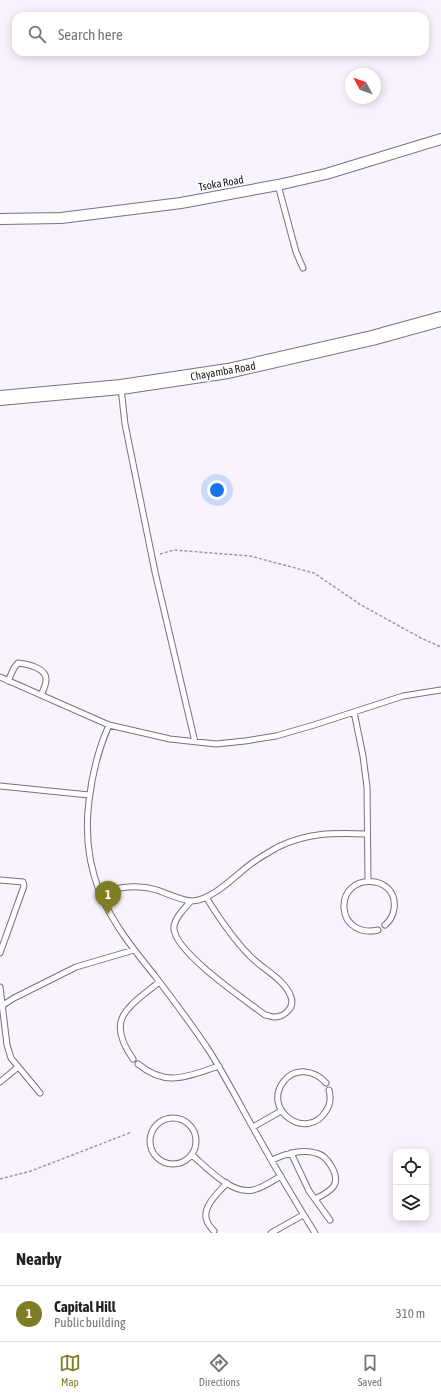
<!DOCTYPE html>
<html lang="en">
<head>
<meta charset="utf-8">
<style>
	:root { --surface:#fff; --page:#f2f2f2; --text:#222; --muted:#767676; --line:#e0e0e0; --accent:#7e7d24 }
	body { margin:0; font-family:"Asap Condensed",sans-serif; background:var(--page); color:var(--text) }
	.controls { position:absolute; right:12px; bottom:12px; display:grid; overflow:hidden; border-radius:8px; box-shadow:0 2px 10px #0003 }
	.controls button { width:36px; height:36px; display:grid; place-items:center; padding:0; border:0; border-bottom:1px solid var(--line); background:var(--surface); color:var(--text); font:20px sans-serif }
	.compass { position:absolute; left:345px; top:68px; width:36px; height:36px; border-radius:50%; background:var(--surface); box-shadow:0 2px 10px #0003; rotate:311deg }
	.you { position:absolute; left:217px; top:490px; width:14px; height:14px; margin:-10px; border:3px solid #fff; border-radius:50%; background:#1a73e8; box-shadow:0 0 0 6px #1a73e833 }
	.badge { display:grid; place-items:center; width:26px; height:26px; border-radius:50%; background:var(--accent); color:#fff; font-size:13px; font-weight:700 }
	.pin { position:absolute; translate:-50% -33px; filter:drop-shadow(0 1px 2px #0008) }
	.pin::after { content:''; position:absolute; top:21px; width:14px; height:12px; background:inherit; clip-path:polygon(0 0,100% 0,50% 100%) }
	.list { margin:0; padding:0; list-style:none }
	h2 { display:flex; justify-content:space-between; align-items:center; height:52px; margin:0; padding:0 16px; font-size:17px }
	h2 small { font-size:13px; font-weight:400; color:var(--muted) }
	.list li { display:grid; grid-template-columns:26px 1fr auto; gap:12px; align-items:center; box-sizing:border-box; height:56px; padding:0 16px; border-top:1px solid var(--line) }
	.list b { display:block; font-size:15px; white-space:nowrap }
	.list p { margin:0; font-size:13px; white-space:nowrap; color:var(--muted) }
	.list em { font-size:13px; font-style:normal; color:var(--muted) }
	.icon { flex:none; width:22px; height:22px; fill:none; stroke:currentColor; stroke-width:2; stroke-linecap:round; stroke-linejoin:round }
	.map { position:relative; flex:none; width:441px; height:1233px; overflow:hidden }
	.search { position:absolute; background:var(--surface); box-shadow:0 2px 10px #0003; left:12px; right:12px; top:12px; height:44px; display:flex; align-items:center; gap:10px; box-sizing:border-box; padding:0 14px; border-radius:12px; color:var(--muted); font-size:15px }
	.sheet { height:108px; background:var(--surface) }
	nav { display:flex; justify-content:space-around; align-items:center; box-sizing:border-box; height:56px; border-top:1px solid var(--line); background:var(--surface); font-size:11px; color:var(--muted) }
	nav a { display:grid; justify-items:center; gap:2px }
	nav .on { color:var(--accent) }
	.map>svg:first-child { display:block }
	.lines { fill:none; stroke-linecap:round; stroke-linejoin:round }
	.service-casing { stroke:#7a6f85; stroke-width:7 }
	.minor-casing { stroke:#7a6f85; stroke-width:12 }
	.secondary-casing { stroke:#7a6f85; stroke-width:16 }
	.path { stroke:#9b96a0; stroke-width:1.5; stroke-dasharray:3 2; stroke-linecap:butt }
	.service { stroke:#fff; stroke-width:5 }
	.minor { stroke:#fff; stroke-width:10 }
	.secondary { stroke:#fff; stroke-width:14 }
	.labels { text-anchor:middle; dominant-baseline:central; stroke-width:3.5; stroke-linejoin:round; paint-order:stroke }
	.street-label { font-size:11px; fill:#1a151e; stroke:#fff }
</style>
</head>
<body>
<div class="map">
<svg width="441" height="1233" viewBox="0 0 441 1233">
	<rect width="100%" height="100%" fill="#f8f3fd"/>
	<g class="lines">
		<g class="service-casing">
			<path id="service" d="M 278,185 L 296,252 L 303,268
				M 121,388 L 125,424 L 155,572 L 195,742
				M 0,677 L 109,725 L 170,739 L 216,744 L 245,741 L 276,736 L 314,725 L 403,696 L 441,690
				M 8,681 L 14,668 L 18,663 C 27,664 47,668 46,680 C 46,684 43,691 41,695
				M 354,712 L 363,756 L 367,787 L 368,881
				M 109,725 C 98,750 92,774 89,801 C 85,832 88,863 100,893 C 113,924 134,950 155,976 C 174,1001 193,1026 210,1052 C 225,1076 238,1101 252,1126 C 272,1162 293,1198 315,1233
				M 0,786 L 89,795
				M 0,880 L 23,882 L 24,886 L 0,953
				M 100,893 C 119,887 137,884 157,890 C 165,893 183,901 192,901 C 214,900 237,873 255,861 C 262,856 271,851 278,847 C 309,832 334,833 367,834
				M 191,901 C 185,908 173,919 174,929 C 176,953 245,1000 265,1015 C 268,1015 271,1017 274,1017 C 284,1017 295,1008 291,997 C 285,979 262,969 250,956 C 233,939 219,918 206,897
				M 378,930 C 362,934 345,926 344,908 C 342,872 399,873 394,909 C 393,916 390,921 385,925
				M 0,987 L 7,1045 L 11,1058 L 40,1093
				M 0,1007 L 14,998 L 76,967 L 134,950
				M 133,1059 C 104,1018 129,1007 159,982
				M 138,1064 C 167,1088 188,1076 219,1066
				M 0,1082 L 18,1067
				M 326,1083 C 315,1070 295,1067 284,1081 C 261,1110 307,1142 326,1111 C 330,1105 331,1097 329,1090
				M150 1141a23 23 0 1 1 46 0a23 23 0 1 1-46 0Z
				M 253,1127 L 281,1111
				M 291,1153 L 309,1191 L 330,1220
				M 192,1155 C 207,1168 232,1195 253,1190 C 263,1188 272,1181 281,1176
				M 272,1160 C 284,1154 302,1149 316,1153 C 328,1156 341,1177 333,1187 C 328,1193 321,1196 315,1199
				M 214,1231 C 211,1228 208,1224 207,1221 C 201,1207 219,1192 227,1183
				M 271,1233 L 303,1215"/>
		</g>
		<g class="minor-casing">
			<path id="minor" d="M 0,219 L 61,218 L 181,203 L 278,185 L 326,174 L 441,139"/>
		</g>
		<g class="secondary-casing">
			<path id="secondary" d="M 0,398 L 121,387 L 228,371 L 372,338 L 441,319"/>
		</g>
		<path class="path" d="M 160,554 L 174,550 L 250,556 L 314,573 L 361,605 L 421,638 L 441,647
			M 0,1179 L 31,1171 L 132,1132"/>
		<use href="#service" class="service"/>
		<use href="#minor" class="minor"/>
		<use href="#secondary" class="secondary"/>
	</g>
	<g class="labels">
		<g class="street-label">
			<text transform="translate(221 183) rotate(-10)">Tsoka Road</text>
			<text transform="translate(223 371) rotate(-10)">Chayamba Road</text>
		</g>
	</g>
</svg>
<div class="controls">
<button><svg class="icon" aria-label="locate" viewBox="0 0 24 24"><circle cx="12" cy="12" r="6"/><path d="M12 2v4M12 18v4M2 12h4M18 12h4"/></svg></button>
<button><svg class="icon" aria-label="layers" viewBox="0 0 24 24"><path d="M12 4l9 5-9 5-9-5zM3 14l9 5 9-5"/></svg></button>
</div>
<svg class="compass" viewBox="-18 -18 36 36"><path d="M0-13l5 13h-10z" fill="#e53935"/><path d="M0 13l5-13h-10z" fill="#767676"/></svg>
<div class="you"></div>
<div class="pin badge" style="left:108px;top:914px">1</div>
<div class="search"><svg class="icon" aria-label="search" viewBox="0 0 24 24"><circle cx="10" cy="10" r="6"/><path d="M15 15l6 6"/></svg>Search here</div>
</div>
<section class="sheet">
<h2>Nearby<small></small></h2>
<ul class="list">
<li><span class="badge">1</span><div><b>Capital Hill</b><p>Public building</p></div><em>310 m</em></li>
</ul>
</section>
<nav>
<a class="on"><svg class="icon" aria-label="map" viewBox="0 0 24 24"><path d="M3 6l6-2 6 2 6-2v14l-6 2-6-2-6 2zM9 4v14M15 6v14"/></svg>Map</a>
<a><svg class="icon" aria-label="directions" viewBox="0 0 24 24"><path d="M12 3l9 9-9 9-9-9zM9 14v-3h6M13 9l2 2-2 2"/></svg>Directions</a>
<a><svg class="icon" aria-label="saved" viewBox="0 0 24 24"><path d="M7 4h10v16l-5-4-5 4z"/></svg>Saved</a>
</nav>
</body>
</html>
